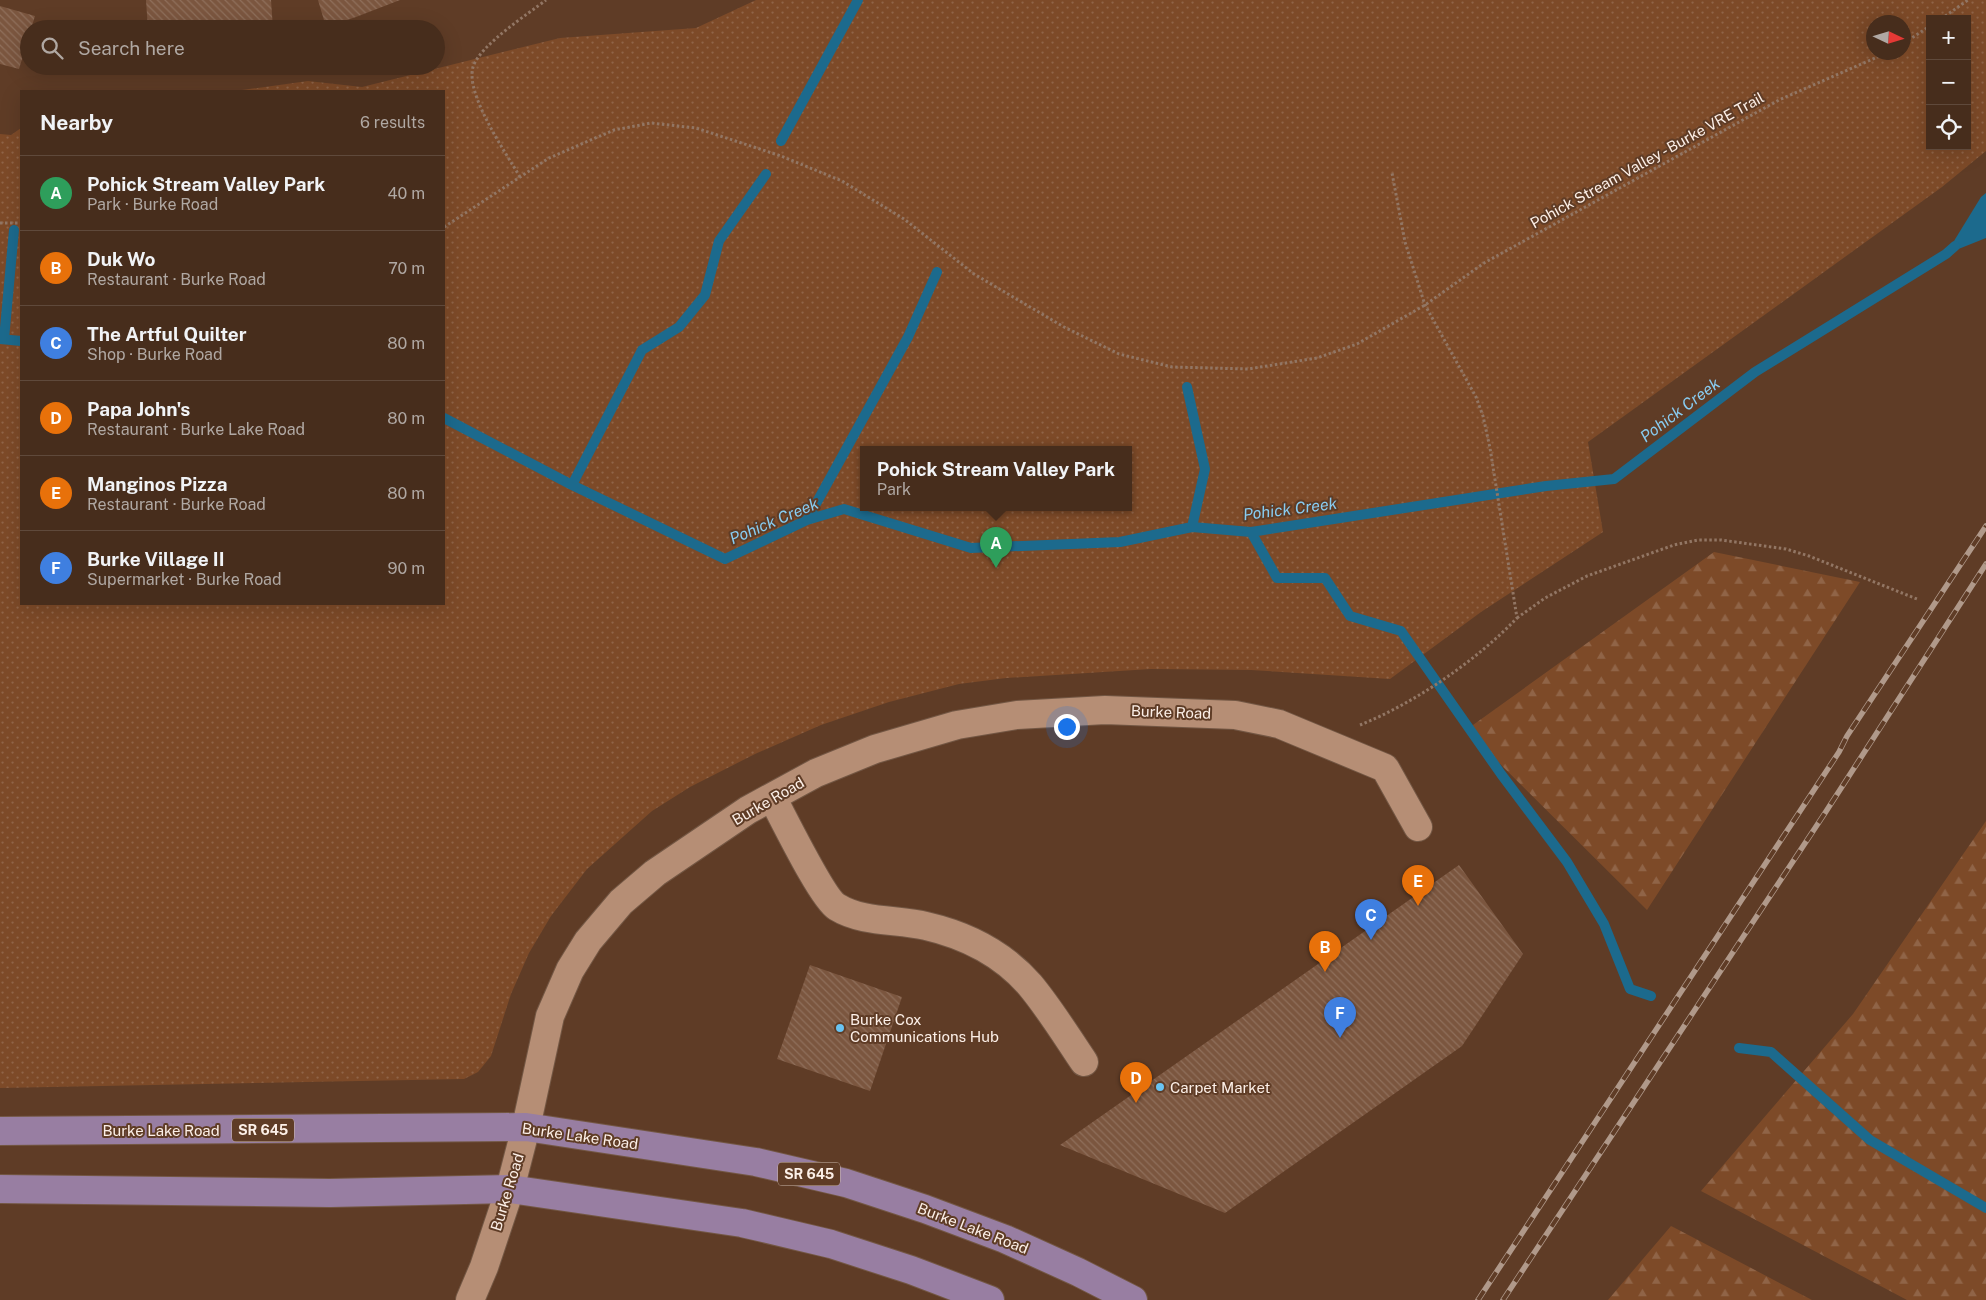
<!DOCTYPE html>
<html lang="en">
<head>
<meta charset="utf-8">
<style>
	:root { --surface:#472d1c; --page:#513929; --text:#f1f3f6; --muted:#b0a8a3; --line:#5f493b; --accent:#bca0f2 }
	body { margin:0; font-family:"Public Sans",sans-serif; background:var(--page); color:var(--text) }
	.controls { position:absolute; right:15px; top:15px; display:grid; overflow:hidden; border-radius:0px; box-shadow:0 5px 20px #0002 }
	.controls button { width:45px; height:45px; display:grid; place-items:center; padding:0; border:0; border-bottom:1px solid var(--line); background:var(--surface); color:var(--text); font:25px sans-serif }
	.compass { position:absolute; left:1866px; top:15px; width:45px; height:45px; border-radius:50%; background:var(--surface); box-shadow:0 5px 20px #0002; rotate:94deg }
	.you { position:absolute; left:1066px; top:726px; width:18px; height:18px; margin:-12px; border:4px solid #fff; border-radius:50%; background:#1a73e8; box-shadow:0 0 0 8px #1a73e833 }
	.badge { display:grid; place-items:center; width:32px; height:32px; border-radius:50%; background:var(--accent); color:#fff; font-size:16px; font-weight:700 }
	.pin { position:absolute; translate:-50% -41px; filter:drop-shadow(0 1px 2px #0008) }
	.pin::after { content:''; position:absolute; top:26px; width:18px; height:15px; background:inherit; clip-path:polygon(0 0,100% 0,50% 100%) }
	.popup { position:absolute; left:860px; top:446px; width:272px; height:65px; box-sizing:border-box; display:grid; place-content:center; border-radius:0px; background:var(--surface); filter:drop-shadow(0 1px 4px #0005); font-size:16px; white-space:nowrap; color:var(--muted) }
	.popup b { font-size:19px; color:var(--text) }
	.popup::after { content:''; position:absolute; left:50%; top:100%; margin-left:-10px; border:10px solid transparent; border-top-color:var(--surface) }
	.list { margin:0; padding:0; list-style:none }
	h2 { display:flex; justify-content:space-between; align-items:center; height:65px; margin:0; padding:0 20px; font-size:21px }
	h2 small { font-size:16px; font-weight:400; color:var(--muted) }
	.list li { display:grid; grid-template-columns:32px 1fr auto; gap:15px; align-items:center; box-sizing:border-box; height:75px; padding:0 20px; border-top:1px solid var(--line) }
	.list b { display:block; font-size:19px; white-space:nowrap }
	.list p { margin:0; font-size:16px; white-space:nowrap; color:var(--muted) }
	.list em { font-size:16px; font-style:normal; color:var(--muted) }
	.icon { flex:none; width:28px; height:28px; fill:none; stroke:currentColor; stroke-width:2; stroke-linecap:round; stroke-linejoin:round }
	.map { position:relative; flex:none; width:1986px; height:1300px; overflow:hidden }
	.search { position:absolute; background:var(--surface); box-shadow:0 5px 20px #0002; left:20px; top:20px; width:425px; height:55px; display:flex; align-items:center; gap:12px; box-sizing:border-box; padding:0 18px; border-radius:28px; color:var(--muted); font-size:19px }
	.panel { position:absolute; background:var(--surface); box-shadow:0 5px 20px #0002; left:20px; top:90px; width:425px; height:515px; border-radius:0px }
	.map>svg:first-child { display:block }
	.forest { fill:url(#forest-firs) }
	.park { fill:url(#park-dots); fill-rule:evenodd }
	.water { fill:#1c6a8d }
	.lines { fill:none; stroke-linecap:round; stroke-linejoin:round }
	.stream { stroke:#1c6a8d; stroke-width:10 }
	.building { fill:url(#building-back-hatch) }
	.minor-casing { stroke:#735744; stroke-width:30 }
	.major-casing { stroke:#735744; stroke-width:30 }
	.path { stroke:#927664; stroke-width:3; stroke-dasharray:2.5 2.5; stroke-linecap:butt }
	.minor { stroke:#b68e75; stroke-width:28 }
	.major { stroke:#987ea2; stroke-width:28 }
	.rail-casing { stroke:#b0998a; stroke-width:5.5 }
	.rail { stroke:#5f3c26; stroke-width:4; stroke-dasharray:11; stroke-linecap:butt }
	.poi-dot { fill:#69c3f1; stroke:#5f3c26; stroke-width:2 }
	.labels { text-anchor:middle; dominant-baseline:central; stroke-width:4; stroke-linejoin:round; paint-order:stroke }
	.shield { fill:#5f3c26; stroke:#cdb9ad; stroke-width:1 }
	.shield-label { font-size:14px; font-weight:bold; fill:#fcefe7 }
	.street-label { font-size:15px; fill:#fcefe7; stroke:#5f3c26 }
	.poi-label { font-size:15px; fill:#fcefe7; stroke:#5f3c26; text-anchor:start }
	.water-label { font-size:16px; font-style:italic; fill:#88ccf1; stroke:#5f3c26 }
</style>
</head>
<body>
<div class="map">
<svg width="1986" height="1300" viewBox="0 0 1986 1300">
	<defs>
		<pattern id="forest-firs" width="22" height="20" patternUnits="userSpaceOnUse" patternTransform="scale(1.25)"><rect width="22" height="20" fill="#7d4a28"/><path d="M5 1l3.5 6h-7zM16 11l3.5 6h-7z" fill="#906447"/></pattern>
		<pattern id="park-dots" width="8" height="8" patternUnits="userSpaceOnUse" patternTransform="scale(1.25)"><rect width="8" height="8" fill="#7d4a28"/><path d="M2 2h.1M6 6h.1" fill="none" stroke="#906447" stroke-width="1.8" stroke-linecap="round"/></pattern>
		<pattern id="building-back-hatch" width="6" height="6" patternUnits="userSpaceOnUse" patternTransform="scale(1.25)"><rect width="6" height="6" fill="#7b563f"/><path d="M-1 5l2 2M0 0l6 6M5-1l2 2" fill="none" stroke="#8f6f5b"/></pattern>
	</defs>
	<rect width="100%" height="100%" fill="#5f3c26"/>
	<path class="forest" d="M 1714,552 L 1860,582 L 1647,910 L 1466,730 Z
		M 1986,821 L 1986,1300 L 1907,1300 L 1701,1191 L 1853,1014 Z
		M 1671,1226 L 1675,1228 L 1812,1300 L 1608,1300 Z"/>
	<path class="park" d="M 756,0 L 1986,0 L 1986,151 L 1942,187 L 1588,442 L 1603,532 L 1481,612 L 1390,679 L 1251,670 L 1151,669 L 1006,678 L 959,684 L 889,702 L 821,725 L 755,754 L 690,787 L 652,811 L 587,869 L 551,916 L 529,953 L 511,994 L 491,1056 L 478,1072 L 464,1079 L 0,1088 L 0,134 L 11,135 L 21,128 L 21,604 L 444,604 L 444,91 L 235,91 L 308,81 L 362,87 L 560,38 L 696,28 ZM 1930,19 L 1967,19 L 1967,146 L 1930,146 ZM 1874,22 L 1904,22 L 1904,52 L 1874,52 ZM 864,449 L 1128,449 L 1128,507 L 864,507 Z"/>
	<path class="water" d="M 1986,193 L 1986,238 L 1946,254 L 1981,197 Z"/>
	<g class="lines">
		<path class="stream" d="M 781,141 L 858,0
			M 0,339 L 21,341
			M 4,339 L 14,230
			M 1187,387 L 1205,469 L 1192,527
			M 444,418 L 572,485 L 725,559 L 807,520 L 844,509 L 971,548 L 1120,542 L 1192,527 L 1251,532 L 1546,486 L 1614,479 L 1755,372 L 1946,254 L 1955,246
			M 572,485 L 642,350 L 679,327 L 705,295 L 719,241 L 766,174
			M 807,520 L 908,337 L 937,272
			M 1251,532 L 1277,578 L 1325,578 L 1350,616 L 1401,631 L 1501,774 L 1567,862 L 1604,924 L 1630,989 L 1651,996
			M 1739,1048 L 1771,1052 L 1870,1140 L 1986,1208"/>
	</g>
	<path class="building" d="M 146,0 L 271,0 L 273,29 L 148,29 Z
		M 318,0 L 400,0 L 356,17 L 326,27 Z
		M 0,6 L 35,16 L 31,29 L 29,29 L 29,36 L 19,69 L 0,64 Z
		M 1459,865 L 1523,954 L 1462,1046 L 1225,1213 L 1060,1145 Z
		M 810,965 L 902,997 L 870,1091 L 777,1059 Z"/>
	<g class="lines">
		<g class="minor-casing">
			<path id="minor" d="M 772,797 C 783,817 822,898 837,907 C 863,923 898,919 926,926 C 965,935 1003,954 1030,985 C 1050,1009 1067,1037 1084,1062
				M 470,1300 L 484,1267 L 510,1189 L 526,1127 L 550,1016 L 570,970 L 588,941 L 621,902 L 655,873 L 748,810 L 816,773 L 875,749 L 957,725 L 1017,715 L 1105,710 L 1235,715 L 1279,724 L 1385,768 L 1418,827"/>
		</g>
		<g class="major-casing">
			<path id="major" d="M 0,1131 L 526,1127 L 756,1162 L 846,1183 L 925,1209 L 1005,1239 L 1078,1272 L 1133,1300
				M 0,1189 L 330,1193 L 510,1189 L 742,1223 L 831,1244 L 911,1270 L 990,1300"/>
		</g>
		<path class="path" d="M 1941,19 L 1968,0
			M 1904,43 L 1930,26
			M 520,177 C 506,153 465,94 473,67 C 480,45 528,14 546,0
			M 0,223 L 21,223
			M 444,227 L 549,158 L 614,130 L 651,123 L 696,128 L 781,156 L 842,181 L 904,219 L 974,274 L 1064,327 L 1119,354 L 1172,367 L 1248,369 L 1317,358 L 1357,344 L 1425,305 L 1484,263 L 1779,100 L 1889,52
			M 1517,618 L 1545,598 L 1587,576 L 1674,545 L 1698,540 L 1721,540 L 1786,549 L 1809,556 L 1917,599
			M 1360,725 C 1415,703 1477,660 1517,618 L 1490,448 L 1483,416 L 1476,397 L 1425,305 L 1405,242 L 1392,173"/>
		<use href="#minor" class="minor"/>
		<use href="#major" class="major"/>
		<g class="rail-casing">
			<path id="rail" d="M 1478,1300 L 1839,752 L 1847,736 L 1986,526
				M 1503,1300 L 1825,813 L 1986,564"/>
		</g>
		<use href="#rail" class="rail"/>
	</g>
	<g class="poi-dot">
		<circle cx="840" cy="1028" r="5"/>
		<circle cx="1160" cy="1087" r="5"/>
	</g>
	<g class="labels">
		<g class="shield">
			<rect x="232" y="1118.5" width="62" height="23" rx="4"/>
			<rect x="778" y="1162.5" width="62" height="23" rx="4"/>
		</g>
		<g class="shield-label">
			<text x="263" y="1130">SR 645</text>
			<text x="809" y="1174">SR 645</text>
		</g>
		<g class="street-label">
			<text transform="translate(1647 160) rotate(-29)">Pohick Stream Valley - Burke VRE Trail</text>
			<text transform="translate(1171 712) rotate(2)">Burke Road</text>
			<text transform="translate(768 801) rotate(-30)">Burke Road</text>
			<text x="161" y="1130">Burke Lake Road</text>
			<text transform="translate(580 1136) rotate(8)">Burke Lake Road</text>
			<text transform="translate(507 1192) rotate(-73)">Burke Road</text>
			<text transform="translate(973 1228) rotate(21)">Burke Lake Road</text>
		</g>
		<g class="poi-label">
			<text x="850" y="1019">Burke Cox<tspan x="850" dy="17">Communications Hub</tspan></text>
			<text x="1170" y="1087">Carpet Market</text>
		</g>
		<g class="water-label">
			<text transform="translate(1680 410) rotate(-37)">Pohick Creek</text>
			<text transform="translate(1290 509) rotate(-7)">Pohick Creek</text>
			<text transform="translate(774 521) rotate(-23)">Pohick Creek</text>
		</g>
	</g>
</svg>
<div class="controls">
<button>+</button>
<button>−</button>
<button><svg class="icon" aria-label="locate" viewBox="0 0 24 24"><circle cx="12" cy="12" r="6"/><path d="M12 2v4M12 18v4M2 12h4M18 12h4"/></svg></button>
</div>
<svg class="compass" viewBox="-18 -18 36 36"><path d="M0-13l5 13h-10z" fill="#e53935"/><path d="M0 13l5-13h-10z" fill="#b0a8a3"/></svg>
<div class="you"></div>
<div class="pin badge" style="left:996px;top:568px;background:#2e9e5b">A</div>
<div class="popup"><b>Pohick Stream Valley Park</b>Park</div>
<div class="pin badge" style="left:1325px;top:972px;background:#e8710a">B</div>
<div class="pin badge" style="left:1371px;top:940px;background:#3f7fe0">C</div>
<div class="pin badge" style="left:1136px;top:1103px;background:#e8710a">D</div>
<div class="pin badge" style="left:1418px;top:906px;background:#e8710a">E</div>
<div class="pin badge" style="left:1340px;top:1038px;background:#3f7fe0">F</div>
<div class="search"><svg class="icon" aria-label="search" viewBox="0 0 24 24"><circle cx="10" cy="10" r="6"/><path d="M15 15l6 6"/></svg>Search here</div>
<section class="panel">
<h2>Nearby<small>6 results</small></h2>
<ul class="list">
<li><span class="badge" style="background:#2e9e5b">A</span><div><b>Pohick Stream Valley Park</b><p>Park · Burke Road</p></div><em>40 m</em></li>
<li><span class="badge" style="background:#e8710a">B</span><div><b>Duk Wo</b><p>Restaurant · Burke Road</p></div><em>70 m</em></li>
<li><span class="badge" style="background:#3f7fe0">C</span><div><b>The Artful Quilter</b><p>Shop · Burke Road</p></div><em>80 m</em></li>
<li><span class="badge" style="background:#e8710a">D</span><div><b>Papa John's</b><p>Restaurant · Burke Lake Road</p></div><em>80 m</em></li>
<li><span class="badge" style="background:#e8710a">E</span><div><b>Manginos Pizza</b><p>Restaurant · Burke Road</p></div><em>80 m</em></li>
<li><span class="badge" style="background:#3f7fe0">F</span><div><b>Burke Village II</b><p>Supermarket · Burke Road</p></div><em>90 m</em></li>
</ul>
</section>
</div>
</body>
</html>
